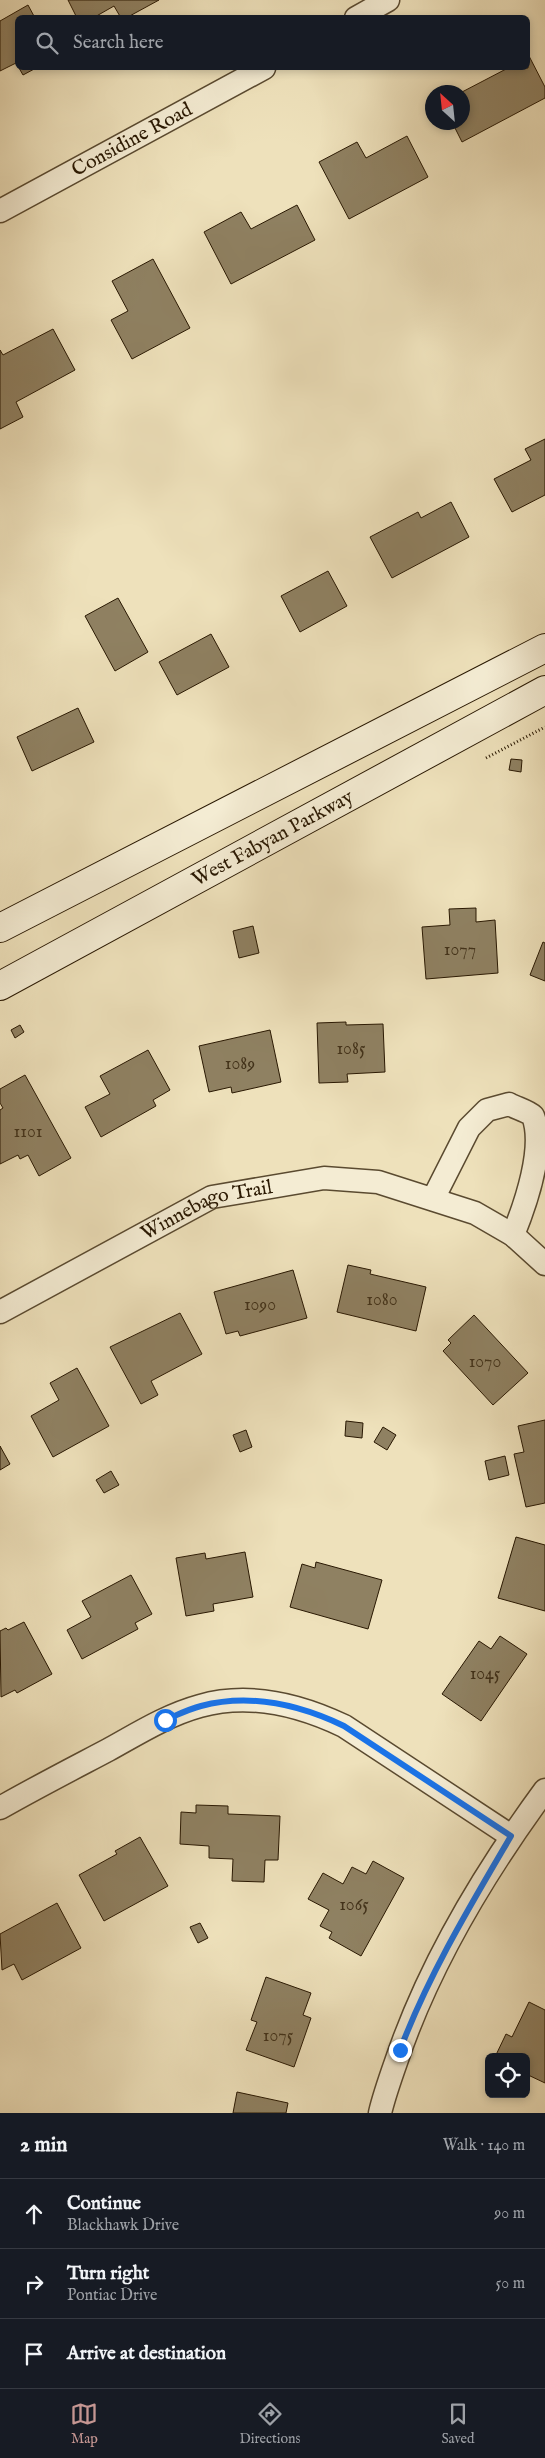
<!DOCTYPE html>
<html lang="en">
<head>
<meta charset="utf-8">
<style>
	:root { --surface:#171b24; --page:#242831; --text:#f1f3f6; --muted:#9ea1a6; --line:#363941; --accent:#c59692 }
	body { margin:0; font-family:"IM FELL English",serif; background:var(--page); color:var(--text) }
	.controls { position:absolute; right:15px; bottom:15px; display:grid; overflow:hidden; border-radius:8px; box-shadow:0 2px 8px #0003 }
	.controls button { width:45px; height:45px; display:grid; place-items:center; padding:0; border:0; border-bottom:1px solid var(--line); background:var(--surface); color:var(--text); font:25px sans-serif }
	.compass { position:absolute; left:425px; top:85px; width:45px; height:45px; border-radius:50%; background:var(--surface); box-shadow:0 2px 8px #0003; rotate:333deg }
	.stop { position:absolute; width:15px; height:15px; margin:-11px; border:4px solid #1a73e8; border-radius:50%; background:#fff }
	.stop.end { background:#1a73e8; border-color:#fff; box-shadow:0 1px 5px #0008 }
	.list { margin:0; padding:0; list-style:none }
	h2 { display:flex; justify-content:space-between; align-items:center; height:65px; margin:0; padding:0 20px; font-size:21px }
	h2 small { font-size:16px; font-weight:400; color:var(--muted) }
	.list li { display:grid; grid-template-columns:32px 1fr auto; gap:15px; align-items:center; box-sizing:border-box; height:70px; padding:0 20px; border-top:1px solid var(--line) }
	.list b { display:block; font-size:19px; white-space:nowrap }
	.list p { margin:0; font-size:16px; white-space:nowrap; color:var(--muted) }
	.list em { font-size:16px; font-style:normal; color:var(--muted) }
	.icon { flex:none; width:28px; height:28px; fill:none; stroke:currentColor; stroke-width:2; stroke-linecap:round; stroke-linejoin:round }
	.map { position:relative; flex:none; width:545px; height:2113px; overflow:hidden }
	.search { position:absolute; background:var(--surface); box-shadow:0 2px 8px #0003; left:15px; right:15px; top:15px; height:55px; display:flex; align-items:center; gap:12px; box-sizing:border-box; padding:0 18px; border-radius:8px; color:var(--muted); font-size:19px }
	.sheet { height:275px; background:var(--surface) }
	nav { display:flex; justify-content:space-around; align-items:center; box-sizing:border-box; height:70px; border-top:1px solid var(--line); background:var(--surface); font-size:14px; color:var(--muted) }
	nav a { display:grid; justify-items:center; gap:2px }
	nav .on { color:var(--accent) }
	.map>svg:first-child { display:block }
	.building { fill:#8f8162; stroke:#291802 }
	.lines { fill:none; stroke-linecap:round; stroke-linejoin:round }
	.street-casing { stroke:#5a4a30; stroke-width:25 }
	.secondary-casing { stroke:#291802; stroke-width:30 }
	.path { stroke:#291802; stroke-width:3; stroke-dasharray:1 2.5; stroke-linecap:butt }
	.street { stroke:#f4ecd3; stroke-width:22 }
	.secondary { stroke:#f4ecd3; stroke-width:28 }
	.route { stroke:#1a73e8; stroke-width:6 }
	.labels { text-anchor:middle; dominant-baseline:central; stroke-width:4.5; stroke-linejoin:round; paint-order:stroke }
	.number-label { font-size:18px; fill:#42321a }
	.street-label { font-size:20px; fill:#291802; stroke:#f4ecd3 }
</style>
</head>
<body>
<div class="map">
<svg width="545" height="2113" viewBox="0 0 545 2113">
	<rect width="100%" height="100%" fill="#eee1bb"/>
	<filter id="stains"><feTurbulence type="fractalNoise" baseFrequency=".004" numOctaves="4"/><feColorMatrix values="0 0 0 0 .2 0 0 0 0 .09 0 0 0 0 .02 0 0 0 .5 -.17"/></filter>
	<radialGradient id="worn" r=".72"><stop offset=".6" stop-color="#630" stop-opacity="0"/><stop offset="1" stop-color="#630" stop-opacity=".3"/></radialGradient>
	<path class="building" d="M 68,0 L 159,0 L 126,18 L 121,18 L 114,6 L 93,18 L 77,18 Z
		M 28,5 L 35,18 L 18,18 L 18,65 L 16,63 L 0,71 L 0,21 Z
		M 529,56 L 545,87 L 545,98 L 462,142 L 452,122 L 462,122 L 462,92 L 508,68 L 528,68 Z
		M 19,68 L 36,68 L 23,75 Z
		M 407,136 L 428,177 L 349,219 L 319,162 L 357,142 L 366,158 Z
		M 297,205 L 315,240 L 231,284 L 204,232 L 241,212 L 251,229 Z
		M 153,259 L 190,328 L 132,359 L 111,320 L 128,311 L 112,281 Z
		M 53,329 L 75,370 L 16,402 L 23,417 L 0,429 L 0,350 L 3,355 Z
		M 545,439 L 545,495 L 512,512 L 494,479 L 531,460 L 525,449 Z
		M 451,502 L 469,537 L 392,578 L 370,537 L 418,512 L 421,518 Z
		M 328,571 L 347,606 L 300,632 L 281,596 Z
		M 118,598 L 148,652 L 115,671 L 85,616 Z
		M 211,634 L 229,667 L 177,695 L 159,662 Z
		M 78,708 L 94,742 L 32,771 L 17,737 Z
		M 511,759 L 522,760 L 521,772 L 509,770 Z
		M 476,908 L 476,922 L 495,920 L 498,973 L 426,979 L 422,927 L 450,925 L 449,909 Z
		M 253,926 L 259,953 L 239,958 L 233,931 Z
		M 543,942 L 545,943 L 545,981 L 530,975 Z
		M 346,1022 L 346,1025 L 383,1024 L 385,1072 L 347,1074 L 348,1082 L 319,1083 L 317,1023 Z
		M 20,1025 L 24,1032 L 15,1038 L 11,1030 Z
		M 270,1030 L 281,1082 L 232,1093 L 231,1087 L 209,1092 L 199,1046 Z
		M 148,1050 L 170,1090 L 153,1100 L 156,1106 L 101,1137 L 85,1107 L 110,1094 L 100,1076 Z
		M 25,1075 L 71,1158 L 39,1176 L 28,1155 L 20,1159 L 18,1155 L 0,1164 L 0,1110 L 3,1108 L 0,1103 L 0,1089 Z
		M 348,1265 L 371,1270 L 370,1274 L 426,1287 L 416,1331 L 337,1312 Z
		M 293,1270 L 307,1318 L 240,1336 L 238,1331 L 226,1334 L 214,1292 Z
		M 180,1313 L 202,1354 L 151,1381 L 158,1395 L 141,1404 L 110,1347 Z
		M 474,1315 L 528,1373 L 493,1405 L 443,1351 L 451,1343 L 448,1340 Z
		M 77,1368 L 109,1426 L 53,1457 L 31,1416 L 59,1400 L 50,1383 Z
		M 545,1420 L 545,1503 L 526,1507 L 514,1454 L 524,1452 L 518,1426 Z
		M 346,1421 L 363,1423 L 362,1438 L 345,1436 Z
		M 383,1427 L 396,1435 L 387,1450 L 374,1442 Z
		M 246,1430 L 252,1447 L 240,1452 L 233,1435 Z
		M 0,1446 L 10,1464 L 0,1470 Z
		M 505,1456 L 509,1475 L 489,1480 L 485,1461 Z
		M 111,1471 L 119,1485 L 104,1493 L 96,1480 Z
		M 516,1537 L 545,1545 L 545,1611 L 498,1598 Z
		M 245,1552 L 253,1597 L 213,1604 L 214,1611 L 186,1616 L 176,1558 L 205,1553 L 206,1559 Z
		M 316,1562 L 382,1580 L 368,1629 L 290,1607 L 302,1564 L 315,1568 Z
		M 131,1575 L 152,1614 L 135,1623 L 138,1629 L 82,1659 L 67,1630 L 91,1617 L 82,1601 Z
		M 24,1622 L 52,1674 L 17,1693 L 15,1690 L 1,1697 L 0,1631 L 6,1628 L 8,1630 Z
		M 500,1636 L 527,1654 L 481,1721 L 442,1694 L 479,1641 L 491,1649 Z
		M 196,1805 L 228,1806 L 228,1814 L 280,1816 L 278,1860 L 265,1860 L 264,1882 L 232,1881 L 233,1859 L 209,1858 L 209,1846 L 180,1844 L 181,1812 L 196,1813 Z
		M 140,1837 L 168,1886 L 104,1921 L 79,1875 L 117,1854 L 115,1851 Z
		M 373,1861 L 404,1878 L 361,1956 L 329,1938 L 332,1932 L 320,1926 L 329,1910 L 308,1899 L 323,1873 L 343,1884 L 352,1867 L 366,1874 Z
		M 57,1903 L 81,1948 L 22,1980 L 14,1964 L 2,1970 L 0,1934 Z
		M 200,1923 L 208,1938 L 198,1943 L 190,1927 Z
		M 266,1977 L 311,1993 L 303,2015 L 311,2018 L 294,2067 L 246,2050 L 257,2022 L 251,2020 Z
		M 529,2002 L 545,2010 L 545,2083 L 526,2074 L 526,2057 L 495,2057 L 506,2034 L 512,2037 Z
		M 237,2092 L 288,2103 L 286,2113 L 233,2113 Z"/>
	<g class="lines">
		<g class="street-casing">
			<g id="street">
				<path d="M 356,18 L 388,0"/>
				<path id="s1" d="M 0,211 L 264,68"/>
				<path d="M 433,1199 L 469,1128 L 487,1110 L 509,1104 C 516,1108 528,1111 533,1116 C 545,1147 526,1203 513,1235"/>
				<path id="s2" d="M 0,1312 L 212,1197 L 324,1178 L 378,1182 L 475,1213 L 513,1235 L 545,1264"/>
				<path d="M 0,1808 C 35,1788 72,1769 108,1750 C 137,1734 167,1715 200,1706 C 249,1692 300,1705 344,1726 L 511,1836"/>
				<path d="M 380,2113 C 384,2096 390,2079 396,2062 C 429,1964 484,1873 545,1790"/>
			</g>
		</g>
		<g class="secondary-casing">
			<g id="secondary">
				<path d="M 0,928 L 545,648"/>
				<path id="s3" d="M 0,986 L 545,690"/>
			</g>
		</g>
		<path class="path" d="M 486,758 L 545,727"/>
		<use href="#street" class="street"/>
		<use href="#secondary" class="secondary"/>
	</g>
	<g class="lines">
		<path class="route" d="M 165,1720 C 177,1715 189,1709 201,1706 C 250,1693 300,1705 344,1726 L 511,1836 C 470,1906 429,1974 400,2050"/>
	</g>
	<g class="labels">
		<g class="number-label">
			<text x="460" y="950">1077</text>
			<text x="351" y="1049">1085</text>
			<text x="240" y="1064">1089</text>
			<text x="28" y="1132">1101</text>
			<text x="382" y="1300">1080</text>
			<text x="260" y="1305">1090</text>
			<text x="485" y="1362">1070</text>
			<text x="485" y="1674">1045</text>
			<text x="354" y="1905">1065</text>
			<text x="278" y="2036">1075</text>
		</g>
		<g class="street-label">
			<text stroke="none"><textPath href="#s1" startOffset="150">Considine Road</textPath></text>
			<text stroke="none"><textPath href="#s3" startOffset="310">West Fabyan Parkway</textPath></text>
			<text stroke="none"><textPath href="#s2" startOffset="232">Winnebago Trail</textPath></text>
		</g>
	</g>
	<rect width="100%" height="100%" filter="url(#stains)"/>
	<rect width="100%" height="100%" fill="url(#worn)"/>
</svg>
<div class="controls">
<button><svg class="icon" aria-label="locate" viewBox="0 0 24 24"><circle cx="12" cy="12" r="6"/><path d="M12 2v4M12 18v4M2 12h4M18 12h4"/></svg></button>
</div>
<svg class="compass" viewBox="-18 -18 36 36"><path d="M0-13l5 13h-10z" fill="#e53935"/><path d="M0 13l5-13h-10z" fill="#9ea1a6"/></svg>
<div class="stop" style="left:165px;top:1720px"></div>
<div class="stop end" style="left:400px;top:2050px"></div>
<div class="search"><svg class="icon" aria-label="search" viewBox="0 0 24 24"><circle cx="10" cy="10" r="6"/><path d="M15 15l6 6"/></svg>Search here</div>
</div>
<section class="sheet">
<h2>2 min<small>Walk · 140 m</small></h2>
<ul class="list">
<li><svg class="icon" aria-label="ahead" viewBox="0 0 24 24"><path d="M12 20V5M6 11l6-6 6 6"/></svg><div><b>Continue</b><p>Blackhawk Drive</p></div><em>90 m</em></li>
<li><svg class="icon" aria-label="right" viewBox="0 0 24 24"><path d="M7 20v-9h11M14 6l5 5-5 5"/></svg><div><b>Turn right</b><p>Pontiac Drive</p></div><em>50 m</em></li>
<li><svg class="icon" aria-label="arrive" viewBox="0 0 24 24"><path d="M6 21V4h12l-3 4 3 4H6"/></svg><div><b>Arrive at destination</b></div></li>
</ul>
</section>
<nav>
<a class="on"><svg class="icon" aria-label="map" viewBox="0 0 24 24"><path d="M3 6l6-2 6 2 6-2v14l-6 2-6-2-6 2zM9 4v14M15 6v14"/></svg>Map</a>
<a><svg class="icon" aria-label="directions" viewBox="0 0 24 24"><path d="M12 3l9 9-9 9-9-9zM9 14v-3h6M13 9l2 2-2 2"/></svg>Directions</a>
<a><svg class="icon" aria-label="saved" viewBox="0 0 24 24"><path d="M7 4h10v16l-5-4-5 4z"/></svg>Saved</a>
</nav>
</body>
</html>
